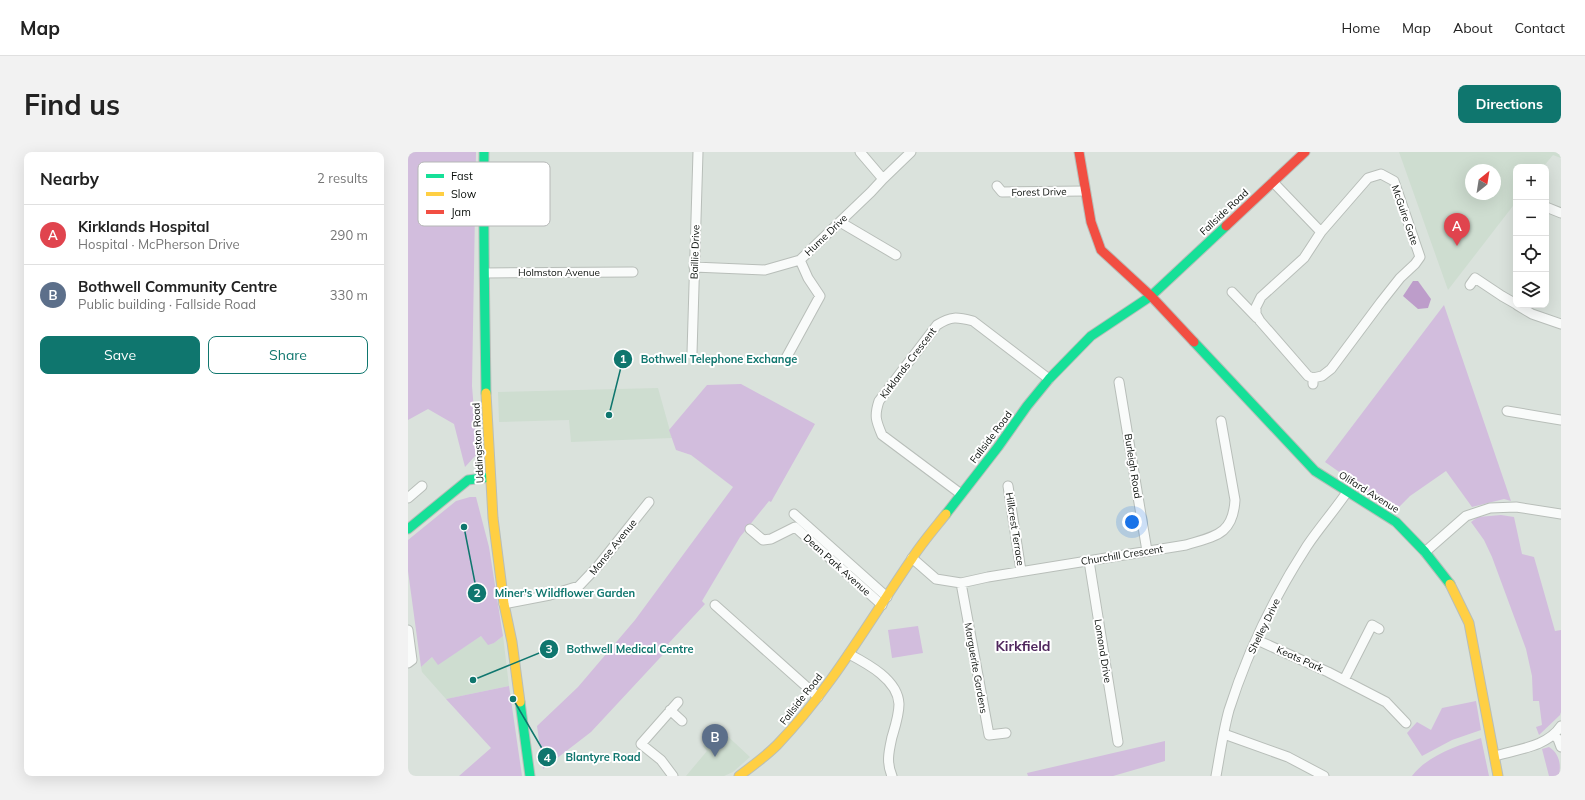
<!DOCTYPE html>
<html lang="en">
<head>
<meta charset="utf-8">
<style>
	:root { --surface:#fff; --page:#f2f2f2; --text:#222; --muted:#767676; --line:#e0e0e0; --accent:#0f766e }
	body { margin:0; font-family:Mulish,sans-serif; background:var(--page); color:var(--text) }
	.controls { position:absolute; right:12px; top:12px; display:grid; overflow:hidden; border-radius:8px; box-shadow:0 4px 16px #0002 }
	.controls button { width:36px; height:36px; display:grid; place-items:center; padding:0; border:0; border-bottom:1px solid var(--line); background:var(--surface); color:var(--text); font:20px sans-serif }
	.compass { position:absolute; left:1057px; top:12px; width:36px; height:36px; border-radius:50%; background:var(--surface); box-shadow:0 4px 16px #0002; rotate:30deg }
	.you { position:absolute; left:724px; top:370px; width:14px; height:14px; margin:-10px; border:3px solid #fff; border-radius:50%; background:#1a73e8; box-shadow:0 0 0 6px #1a73e833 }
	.badge { display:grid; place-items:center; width:26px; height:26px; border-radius:50%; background:var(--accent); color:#fff; font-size:13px; font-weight:700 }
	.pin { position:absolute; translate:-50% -33px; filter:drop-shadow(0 1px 2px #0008) }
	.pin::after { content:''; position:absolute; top:21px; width:14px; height:12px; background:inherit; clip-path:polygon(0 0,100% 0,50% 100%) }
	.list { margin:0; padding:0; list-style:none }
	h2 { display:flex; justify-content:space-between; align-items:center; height:52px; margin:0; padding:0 16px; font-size:17px }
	h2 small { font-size:13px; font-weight:400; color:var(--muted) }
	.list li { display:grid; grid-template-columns:26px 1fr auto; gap:12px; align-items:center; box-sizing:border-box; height:60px; padding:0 16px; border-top:1px solid var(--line) }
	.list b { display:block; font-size:15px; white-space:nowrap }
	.list p { margin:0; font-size:13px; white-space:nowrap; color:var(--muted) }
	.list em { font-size:13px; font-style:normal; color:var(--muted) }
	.actions { display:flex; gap:8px; padding:12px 16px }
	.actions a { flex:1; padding:9px 0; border:1px solid var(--accent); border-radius:8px; text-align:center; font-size:14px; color:var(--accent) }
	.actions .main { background:var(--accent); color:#fff }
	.icon { flex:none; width:22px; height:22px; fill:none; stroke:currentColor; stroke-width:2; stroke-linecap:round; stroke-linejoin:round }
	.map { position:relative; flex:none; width:1153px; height:624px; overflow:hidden; border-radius:8px }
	header { display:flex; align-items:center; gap:24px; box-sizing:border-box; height:56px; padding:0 20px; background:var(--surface); border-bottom:1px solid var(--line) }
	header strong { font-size:19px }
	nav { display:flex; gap:22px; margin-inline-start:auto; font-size:14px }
	.intro { display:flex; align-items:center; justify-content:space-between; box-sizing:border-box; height:96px; padding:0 24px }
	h1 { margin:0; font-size:28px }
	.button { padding:10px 18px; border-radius:8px; background:var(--accent); color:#fff; font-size:14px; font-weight:700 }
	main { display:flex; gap:24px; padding:0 24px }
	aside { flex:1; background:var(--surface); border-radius:8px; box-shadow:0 4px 16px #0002 }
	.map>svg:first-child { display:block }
	.built { fill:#ceddd0; fill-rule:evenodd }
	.green { fill:#d2bddd }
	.water { fill:#bd9dca }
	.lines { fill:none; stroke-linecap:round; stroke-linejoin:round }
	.street-casing { stroke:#b8beb9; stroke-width:11 }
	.fast-casing { stroke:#b8beb9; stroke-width:11 }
	.slow-casing { stroke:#b8beb9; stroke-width:11 }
	.jam-casing { stroke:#b8beb9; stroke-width:11 }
	.street { stroke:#f9fbfa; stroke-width:9 }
	.fast { stroke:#16e098; stroke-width:9 }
	.slow { stroke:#ffcf43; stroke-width:9 }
	.jam { stroke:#f24e42; stroke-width:9 }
	.labels { text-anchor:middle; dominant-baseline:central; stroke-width:4; stroke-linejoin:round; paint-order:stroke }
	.street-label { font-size:10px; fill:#090e0a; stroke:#fff }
	.district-label { font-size:14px; font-weight:bold; fill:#4f275d; stroke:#fff }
	.key { fill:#fff; stroke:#b5b7b6; stroke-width:1 }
	.key-label { font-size:11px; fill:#090e0a }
	.leader { fill:none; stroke:#0f766e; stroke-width:1.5 }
	.callout-dot { fill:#0f766e; stroke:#fff; stroke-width:1.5 }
	.mark-label { font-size:12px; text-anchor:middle; font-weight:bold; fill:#fff }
	.callout-label { font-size:11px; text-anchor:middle; font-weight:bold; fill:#0f766e; stroke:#fff; stroke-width:4; stroke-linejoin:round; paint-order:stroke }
</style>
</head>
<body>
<header>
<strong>Map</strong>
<nav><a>Home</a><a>Map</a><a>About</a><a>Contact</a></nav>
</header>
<div class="intro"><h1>Find us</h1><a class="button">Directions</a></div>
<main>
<aside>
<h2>Nearby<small>2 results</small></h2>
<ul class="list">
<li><span class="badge" style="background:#e0444e">A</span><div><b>Kirklands Hospital</b><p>Hospital · McPherson Drive</p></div><em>290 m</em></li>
<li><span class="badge" style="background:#5c6f8a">B</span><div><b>Bothwell Community Centre</b><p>Public building · Fallside Road</p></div><em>330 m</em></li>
</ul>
<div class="actions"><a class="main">Save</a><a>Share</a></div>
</aside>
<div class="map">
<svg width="1153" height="624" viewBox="0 0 1153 624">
	<rect width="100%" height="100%" fill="#dae2dc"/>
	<path class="built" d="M 991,0 L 1153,0 L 1153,6 L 1145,3 L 1135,15 L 1108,15 L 1108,50 L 1040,138 ZM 1063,18 L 1087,18 L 1087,42 L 1063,42 Z
		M 250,236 L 264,286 L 163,290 L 161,268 L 91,270 L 90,240 Z
		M 73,484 L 77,488 L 86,491 L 95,484 L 101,534 L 38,547 L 14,520 L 13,515 L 24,505 L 30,512 Z
		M 312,577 L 342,605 L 325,620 L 316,624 L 278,624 L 299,599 L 295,594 Z"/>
	<path class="green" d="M 0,0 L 68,0 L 64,234 L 69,295 L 68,303 L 57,315 L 46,272 L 20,257 L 0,268 Z
		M 1036,153 L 1103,349 L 1096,347 L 1064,355 L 1038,319 L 1002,344 L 987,359 L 917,310 Z
		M 333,232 L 407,272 L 363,350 L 361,349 L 332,385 L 294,449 L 297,452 L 260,492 L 263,494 L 183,580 L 135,617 L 129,574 L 170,535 L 227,468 L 325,335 L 283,303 L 268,298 L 261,278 L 299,233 Z
		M 62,345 L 68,345 L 81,395 L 95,484 L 86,491 L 80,493 L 73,484 L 30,513 L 24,505 L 13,515 L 0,419 L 0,388 L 48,349 Z
		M 1093,363 L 1106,365 L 1114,402 L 1126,405 L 1147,479 L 1153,478 L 1153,560 L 1152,563 L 1131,583 L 1128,575 L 1134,573 L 1131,549 L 1125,549 L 1124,524 L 1118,497 L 1084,405 L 1076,388 L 1063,370 L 1070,365 Z
		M 510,474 L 515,501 L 484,506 L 480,478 Z
		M 101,534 L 114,624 L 51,624 L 83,596 L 38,547 Z
		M 1068,549 L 1073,578 L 1044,588 L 1014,604 L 999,581 L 1009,570 L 1023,578 L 1034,556 Z
		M 1073,586 L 1081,624 L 1004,624 C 1020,603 1049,594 1073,586 Z
		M 757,589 L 757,609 L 705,624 L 620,624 L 619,621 Z
		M 1141,595 C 1152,602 1153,613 1151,624 L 1141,624 L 1134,597 Z"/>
	<path class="water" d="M 1005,129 L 1010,129 L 1023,147 L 1020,156 L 1010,157 L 995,144 Z"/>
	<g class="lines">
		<g class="street-casing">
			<path id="street" d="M 452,0 L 475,27
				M 865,30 L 913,80 L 896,106 L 853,145 L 848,155 L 848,162 L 852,169 L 900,224 L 905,226 L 905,232
				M 589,34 L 594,40 L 677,39
				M 1138,55 L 1153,61
				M 432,70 L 488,103
				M 286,115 L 357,118 L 392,108 L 463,40 L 475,27 L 503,0
				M 77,121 L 225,120
				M 1062,133 L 1067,126 L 1094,144 L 1108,152
				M 824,140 L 849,166
				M 1109,153 L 1124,162 L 1153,172
				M 284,201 L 290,0
				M 377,208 L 412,144 L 400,126 L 392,108
				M 905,226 L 914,224 L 923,217 L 973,150 L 992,126 L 1007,112 L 1012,105 L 986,29 L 973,22 L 960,26 L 913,80
				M 711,230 L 739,399
				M 1099,259 L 1153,268
				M 600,334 L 613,419
				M 553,342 L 474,283 C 468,269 466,264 471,249 L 529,173 C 543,164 549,165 565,169 L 641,227
				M 0,346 L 14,334
				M 386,362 L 479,445
				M 342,377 L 355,388 L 363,387 L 387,375 L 474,453
				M 1017,400 L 1058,364 L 1082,356 L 1108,355 L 1153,362
				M 504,406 L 528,427 L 553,431 L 580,425 L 778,393 C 807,384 825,383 827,348 L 813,269
				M 681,409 L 710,590
				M 553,431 L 581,583 L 598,581
				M 96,452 L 142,443 L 171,434 L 190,414 L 241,350
				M 307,453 L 410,545
				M 0,478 L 4,508 L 0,511
				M 849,488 L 920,520 L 978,550 L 998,571
				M 441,502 C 460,512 490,528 491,552 C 491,563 487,575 484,585 C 481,599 478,610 484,624
				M 936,528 L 964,473 L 971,477
				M 262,558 L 274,569
				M 816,582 L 880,605 L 916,624
				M 1146,583 L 1150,587 L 1153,595
				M 1087,604 C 1110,597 1139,595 1153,574
				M 265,624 L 253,608 L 233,592 L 270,550
				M 808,624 C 812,602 815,580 821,558 C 839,501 866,445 899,394 C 911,376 926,359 939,340"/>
		</g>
		<g class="fast-casing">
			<path id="fast" d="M 76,0 C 75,80 77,160 78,241
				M 786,190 L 907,319 L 988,370 L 1017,400 L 1042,432
				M 538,362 L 590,295 L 619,254 L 641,227 L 683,184 L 743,144 L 818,74
				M 0,377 L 60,328 L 82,325
				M 112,550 L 122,624"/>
		</g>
		<g class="slow-casing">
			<path id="slow" d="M 78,241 L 85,366 L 96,452 L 104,490 L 112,550
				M 1042,432 L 1061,471 L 1090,624
				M 331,624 C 344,614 357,605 369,593 C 422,538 460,471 503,408 C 513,392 526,377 538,362"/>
		</g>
		<g class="jam-casing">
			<path id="jam" d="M 671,0 L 683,70 L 693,98 L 743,144 L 786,190
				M 818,74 L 897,0"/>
		</g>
		<use href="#street" class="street"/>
		<use href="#fast" class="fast"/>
		<use href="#slow" class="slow"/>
		<use href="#jam" class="jam"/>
	</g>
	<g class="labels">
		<g class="street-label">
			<text transform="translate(631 40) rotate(-1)">Forest Drive</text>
			<text transform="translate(816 60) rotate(-43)">Fallside Road</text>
			<text transform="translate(997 63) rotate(71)">McGuire Gate</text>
			<text transform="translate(418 83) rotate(-44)">Hume Drive</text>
			<text transform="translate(287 100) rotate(-88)">Baillie Drive</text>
			<text x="151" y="120">Holmston Avenue</text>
			<text transform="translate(500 211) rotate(-53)">Kirklands Crescent</text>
			<text transform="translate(583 285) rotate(-53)">Fallside Road</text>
			<text transform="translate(70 291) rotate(-93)">Uddingston Road</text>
			<text transform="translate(725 314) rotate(81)">Burleigh Road</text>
			<text transform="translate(961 340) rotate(32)">Olifard Avenue</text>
			<text transform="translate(607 377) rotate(81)">Hillcrest Terrace</text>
			<text transform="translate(205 395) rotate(-51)">Manse Avenue</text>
			<text transform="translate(714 403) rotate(-9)">Churchill Crescent</text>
			<text transform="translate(429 413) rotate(42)">Dean Park Avenue</text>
			<text transform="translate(856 474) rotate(-64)">Shelley Drive</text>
			<text transform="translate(695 499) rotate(81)">Lomond Drive</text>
			<text transform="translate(892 507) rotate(24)">Keats Park</text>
			<text transform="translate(568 516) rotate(80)">Marguerite Gardens</text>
			<text transform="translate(393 547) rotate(-52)">Fallside Road</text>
		</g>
		<g class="district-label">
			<text x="615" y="494">Kirkfield</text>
		</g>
	</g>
	<rect x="10" y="10" width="132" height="64" rx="6" class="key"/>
	<rect x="18" y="22" width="18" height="4" fill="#16e098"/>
	<rect x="18" y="40" width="18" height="4" fill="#ffcf43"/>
	<rect x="18" y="58" width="18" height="4" fill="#f24e42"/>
	<g class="key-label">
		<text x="43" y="28">Fast</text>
		<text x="43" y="46">Slow</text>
		<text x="43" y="64">Jam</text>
	</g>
	<path class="leader" d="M201 263L215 207M56 375L69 441M65 528L141 497M105 547L139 605"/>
	<g class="callout-dot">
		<circle cx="201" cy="263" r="4"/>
		<circle cx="56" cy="375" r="4"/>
		<circle cx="65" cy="528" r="4"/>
		<circle cx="105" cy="547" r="4"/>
		<circle cx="215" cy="207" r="10"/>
		<circle cx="69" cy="441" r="10"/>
		<circle cx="141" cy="497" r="10"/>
		<circle cx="139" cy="605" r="10"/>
	</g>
	<g class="mark-label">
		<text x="215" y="211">1</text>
		<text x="69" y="445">2</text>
		<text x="141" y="501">3</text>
		<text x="139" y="610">4</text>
	</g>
	<g class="callout-label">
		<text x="311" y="211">Bothwell Telephone Exchange</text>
		<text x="157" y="445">Miner's Wildflower Garden</text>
		<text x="222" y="501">Bothwell Medical Centre</text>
		<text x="195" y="609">Blantyre Road</text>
	</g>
</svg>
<div class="controls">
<button>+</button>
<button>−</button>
<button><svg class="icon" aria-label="locate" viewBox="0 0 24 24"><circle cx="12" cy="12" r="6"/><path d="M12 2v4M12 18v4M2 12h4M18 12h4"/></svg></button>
<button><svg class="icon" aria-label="layers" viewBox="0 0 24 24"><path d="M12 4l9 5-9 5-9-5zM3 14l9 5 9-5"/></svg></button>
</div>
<svg class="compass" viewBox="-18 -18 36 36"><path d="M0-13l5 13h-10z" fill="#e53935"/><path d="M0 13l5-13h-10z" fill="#767676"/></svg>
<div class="you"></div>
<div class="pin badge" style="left:1049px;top:94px;background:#e0444e">A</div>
<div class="pin badge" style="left:307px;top:605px;background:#5c6f8a">B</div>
</div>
</main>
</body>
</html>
